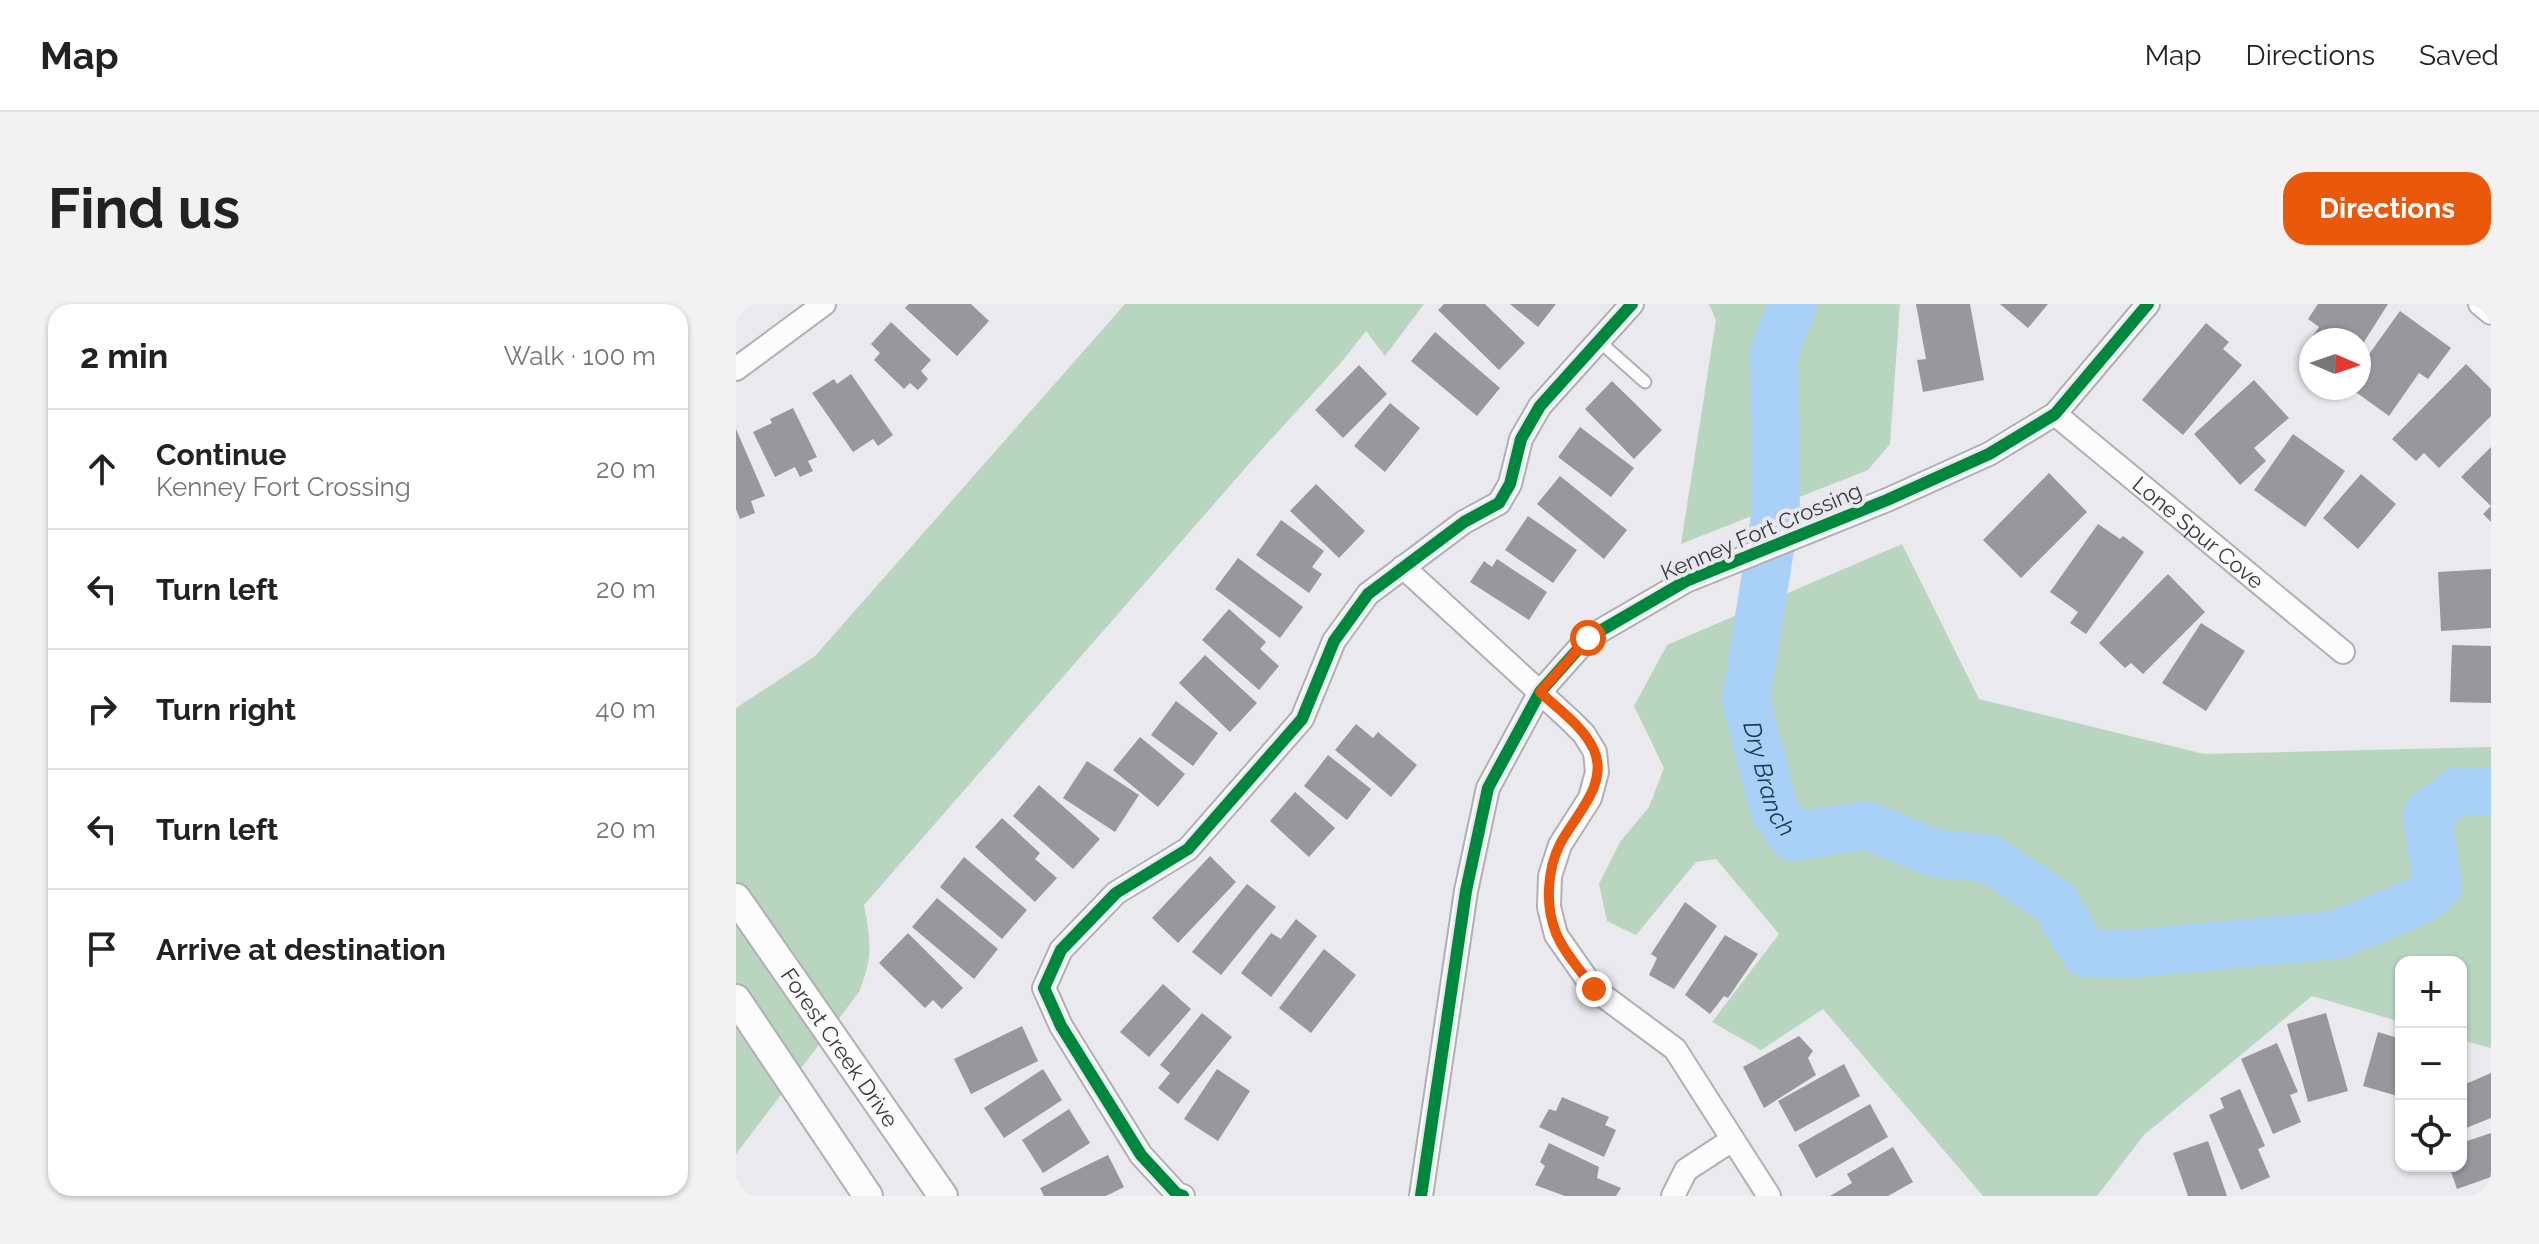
<!DOCTYPE html>
<html lang="en">
<head>
<meta charset="utf-8">
<style>
	:root { --surface:#fff; --page:#f2f2f2; --text:#222; --muted:#767676; --line:#e0e0e0; --accent:#ea580c }
	body { margin:0; font-family:Raleway,sans-serif; background:var(--page); color:var(--text) }
	.controls { position:absolute; right:24px; bottom:24px; display:grid; overflow:hidden; border-radius:16px; box-shadow:0 2px 6px #0004 }
	.controls button { width:72px; height:72px; display:grid; place-items:center; padding:0; border:0; border-bottom:2px solid var(--line); background:var(--surface); color:var(--text); font:40px sans-serif }
	.compass { position:absolute; left:1563px; top:24px; width:72px; height:72px; border-radius:50%; background:var(--surface); box-shadow:0 2px 6px #0004; rotate:92deg }
	.stop { position:absolute; width:24px; height:24px; margin:-18px; border:6px solid #ea580c; border-radius:50%; background:#fff }
	.stop.end { background:#ea580c; border-color:#fff; box-shadow:0 2px 8px #0008 }
	.list { margin:0; padding:0; list-style:none }
	h2 { display:flex; justify-content:space-between; align-items:center; height:104px; margin:0; padding:0 32px; font-size:34px }
	h2 small { font-size:26px; font-weight:400; color:var(--muted) }
	.list li { display:grid; grid-template-columns:52px 1fr auto; gap:24px; align-items:center; box-sizing:border-box; height:120px; padding:0 32px; border-top:2px solid var(--line) }
	.list b { display:block; font-size:30px; white-space:nowrap }
	.list p { margin:0; font-size:26px; white-space:nowrap; color:var(--muted) }
	.list em { font-size:26px; font-style:normal; color:var(--muted) }
	.icon { flex:none; width:44px; height:44px; fill:none; stroke:currentColor; stroke-width:2; stroke-linecap:round; stroke-linejoin:round }
	.map { position:relative; flex:none; width:1755px; height:892px; overflow:hidden; border-radius:24px }
	header { display:flex; align-items:center; gap:48px; box-sizing:border-box; height:112px; padding:0 40px; background:var(--surface); border-bottom:2px solid var(--line) }
	header strong { font-size:38px }
	nav { display:flex; gap:44px; margin-inline-start:auto; font-size:28px }
	.intro { display:flex; align-items:center; justify-content:space-between; box-sizing:border-box; height:192px; padding:0 48px }
	h1 { margin:0; font-size:56px }
	.button { padding:20px 36px; border-radius:24px; background:var(--accent); color:#fff; font-size:28px; font-weight:700 }
	main { display:flex; gap:48px; padding:0 48px }
	aside { flex:1; background:var(--surface); border-radius:24px; box-shadow:0 2px 6px #0004 }
	.map>svg:first-child { display:block }
	.green { fill:#b8d6bf }
	.lines { fill:none; stroke-linecap:round; stroke-linejoin:round }
	.river { stroke:#a9d1f8; stroke-width:48 }
	.building { fill:#98989c }
	.service-casing { stroke:#b0b0b4; stroke-width:15 }
	.minor-casing { stroke:#b0b0b4; stroke-width:26 }
	.tertiary-casing { stroke:#b0b0b4; stroke-width:32 }
	.service { stroke:#fcfcfc; stroke-width:11 }
	.minor { stroke:#fcfcfc; stroke-width:22 }
	.tertiary { stroke:#fcfcfc; stroke-width:28 }
	.cycleway-casing { stroke:#e8e8ef; stroke-width:17 }
	.cycleway { stroke:#00873e; stroke-width:12 }
	.route { stroke:#ea580c; stroke-width:10 }
	.labels { text-anchor:middle; dominant-baseline:central; stroke-width:8; stroke-linejoin:round; paint-order:stroke }
	.street-label { font-size:22px; fill:#38383a; stroke:#e8e8ef }
	.water-label { font-size:24px; font-style:italic; fill:#183752; stroke:#e8e8ef }
</style>
</head>
<body>
<header>
<strong>Map</strong>
<nav><a>Map</a><a>Directions</a><a>Saved</a></nav>
</header>
<div class="intro"><h1>Find us</h1><a class="button">Directions</a></div>
<main>
<aside>
<h2>2 min<small>Walk · 100 m</small></h2>
<ul class="list">
<li><svg class="icon" aria-label="ahead" viewBox="0 0 24 24"><path d="M12 20V5M6 11l6-6 6 6"/></svg><div><b>Continue</b><p>Kenney Fort Crossing</p></div><em>20 m</em></li>
<li><svg class="icon" aria-label="left" viewBox="0 0 24 24"><path d="M17 20v-9H6M10 6l-5 5 5 5"/></svg><div><b>Turn left</b></div><em>20 m</em></li>
<li><svg class="icon" aria-label="right" viewBox="0 0 24 24"><path d="M7 20v-9h11M14 6l5 5-5 5"/></svg><div><b>Turn right</b></div><em>40 m</em></li>
<li><svg class="icon" aria-label="left" viewBox="0 0 24 24"><path d="M17 20v-9H6M10 6l-5 5 5 5"/></svg><div><b>Turn left</b></div><em>20 m</em></li>
<li><svg class="icon" aria-label="arrive" viewBox="0 0 24 24"><path d="M6 21V4h12l-3 4 3 4H6"/></svg><div><b>Arrive at destination</b></div></li>
</ul>
</aside>
<div class="map">
<svg width="1755" height="892" viewBox="0 0 1755 892">
	<rect width="100%" height="100%" fill="#e9e9ee"/>
	<path class="green" d="M 389,0 L 688,0 L 649,52 L 630,27 L 603,61 L 526,145 L 128,601 C 135,638 137,653 123,688 L 0,850 L 0,404 L 79,352 Z
		M 973,0 L 1164,0 L 1154,140 L 1132,166 L 945,240 L 980,16 Z
		M 1166,240 L 1243,395 L 1468,450 L 1755,443 L 1755,744 L 1725,736 L 1725,658 L 1665,658 L 1665,718 L 1576,692 L 1408,831 L 1361,892 L 1247,892 L 1087,705 L 1025,746 L 976,718 L 1043,630 L 980,555 L 960,558 L 900,631 L 871,617 L 863,580 L 884,538 L 913,503 L 928,464 L 898,402 L 931,341 Z"/>
	<g class="lines">
		<path class="river" id="s1" d="M 1057,0 L 1038,49 L 1040,207 L 1010,396 L 1039,508 L 1057,533 L 1130,521 L 1201,550 L 1252,554 L 1319,598 L 1349,649 L 1392,650 L 1600,631 L 1685,596 L 1702,582 L 1691,511 L 1722,487 L 1755,488"/>
	</g>
	<path class="building" d="M 173,0 L 235,0 L 253,17 L 221,52 L 169,4 Z
		M 708,0 L 749,0 L 789,39 L 763,66 L 702,6 Z
		M 774,0 L 820,0 L 802,23 Z
		M 1180,0 L 1234,0 L 1248,76 L 1187,88 L 1181,56 L 1190,55 Z
		M 1264,0 L 1312,0 L 1292,24 Z
		M 1582,0 L 1652,0 L 1623,46 L 1623,36 L 1574,36 L 1583,23 L 1572,15 Z
		M 1664,7 L 1715,44 L 1692,75 L 1683,69 L 1653,112 L 1614,84 L 1623,84 L 1623,64 Z
		M 155,18 L 195,56 L 185,67 L 192,75 L 182,86 L 174,79 L 168,85 L 138,56 L 144,49 L 135,40 Z
		M 1470,19 L 1493,38 L 1487,45 L 1506,61 L 1447,131 L 1406,96 Z
		M 699,28 L 764,84 L 741,112 L 675,57 Z
		M 1730,60 L 1755,85 L 1755,112 L 1703,164 L 1688,149 L 1680,157 L 1656,135 Z
		M 623,61 L 651,90 L 607,134 L 579,106 Z
		M 115,70 L 157,131 L 142,142 L 137,135 L 117,148 L 76,89 L 98,75 L 101,80 Z
		M 1518,76 L 1553,114 L 1518,144 L 1530,157 L 1504,181 L 1458,130 Z
		M 876,77 L 926,126 L 898,155 L 849,105 Z
		M 654,99 L 684,124 L 649,168 L 618,142 Z
		M 57,104 L 81,153 L 72,157 L 77,167 L 64,173 L 59,163 L 39,173 L 17,128 L 36,119 L 34,115 Z
		M 844,123 L 898,164 L 875,193 L 822,153 Z
		M 0,125 L 29,192 L 15,197 L 19,209 L 4,215 L 0,205 Z
		M 1557,130 L 1609,167 L 1569,223 L 1518,186 Z
		M 1755,143 L 1755,218 L 1747,210 L 1755,202 L 1725,173 Z
		M 1313,169 L 1351,208 L 1285,274 L 1247,236 Z
		M 1625,170 L 1660,200 L 1622,245 L 1587,214 Z
		M 824,172 L 891,226 L 868,255 L 801,200 Z
		M 580,180 L 629,227 L 603,254 L 554,207 Z
		M 792,212 L 841,246 L 817,279 L 769,246 Z
		M 545,216 L 588,247 L 576,263 L 586,270 L 573,289 L 520,251 Z
		M 1362,220 L 1384,235 L 1387,232 L 1408,248 L 1350,330 L 1334,319 L 1342,308 L 1314,288 Z
		M 502,254 L 567,303 L 544,334 L 479,285 Z
		M 761,255 L 811,288 L 793,316 L 734,278 L 748,257 L 756,263 Z
		M 1755,265 L 1755,324 L 1705,327 L 1702,268 Z
		M 1432,270 L 1469,308 L 1407,370 L 1395,359 L 1389,364 L 1363,339 Z
		M 493,305 L 530,338 L 524,345 L 543,362 L 523,386 L 466,336 Z
		M 1465,319 L 1509,347 L 1470,407 L 1426,379 Z
		M 1716,341 L 1755,342 L 1755,399 L 1714,398 Z
		M 469,351 L 521,399 L 494,428 L 443,379 Z
		M 440,397 L 482,429 L 457,462 L 415,431 Z
		M 620,420 L 637,434 L 642,428 L 681,461 L 655,493 L 599,446 Z
		M 404,433 L 449,470 L 422,503 L 377,466 Z
		M 592,451 L 635,485 L 611,516 L 568,482 Z
		M 351,457 L 403,491 L 379,528 L 327,494 Z
		M 303,481 L 364,535 L 337,565 L 277,512 Z
		M 559,488 L 599,524 L 573,553 L 534,517 Z
		M 266,514 L 304,549 L 299,555 L 321,574 L 299,598 L 239,543 Z
		M 474,552 L 500,578 L 442,639 L 416,614 Z
		M 228,553 L 291,606 L 266,635 L 204,583 Z
		M 511,580 L 540,603 L 485,671 L 456,648 Z
		M 201,594 L 262,645 L 238,675 L 176,623 Z
		M 949,598 L 981,622 L 938,685 L 913,671 L 921,654 L 915,650 Z
		M 560,615 L 581,632 L 535,693 L 505,669 L 535,629 L 545,635 Z
		M 172,629 L 227,684 L 206,705 L 197,696 L 189,704 L 143,659 Z
		M 989,631 L 1022,650 L 992,694 L 988,692 L 974,710 L 949,691 Z
		M 588,645 L 620,671 L 575,729 L 543,704 Z
		M 427,680 L 455,705 L 413,753 L 384,728 Z
		M 466,709 L 496,733 L 442,800 L 422,784 L 434,769 L 424,761 Z
		M 1590,709 L 1612,787 L 1572,798 L 1551,720 Z
		M 286,722 L 302,757 L 235,790 L 218,755 Z
		M 1642,728 L 1665,735 L 1665,793 L 1627,782 Z
		M 1063,732 L 1077,747 L 1072,754 L 1080,771 L 1028,804 L 1007,763 Z
		M 1541,739 L 1562,788 L 1554,791 L 1565,818 L 1537,830 L 1505,755 Z
		M 1108,760 L 1124,792 L 1059,828 L 1042,797 Z
		M 307,765 L 326,796 L 268,834 L 248,804 Z
		M 481,765 L 514,787 L 482,837 L 448,815 Z
		M 1755,769 L 1755,814 L 1725,826 L 1725,782 Z
		M 1504,785 L 1529,842 L 1522,845 L 1534,873 L 1505,886 L 1473,811 L 1488,804 L 1484,794 Z
		M 826,793 L 873,813 L 869,821 L 880,826 L 868,853 L 803,823 L 813,805 L 820,807 Z
		M 1134,800 L 1152,833 L 1080,874 L 1062,841 Z
		M 333,805 L 354,839 L 307,869 L 286,836 Z
		M 1755,829 L 1755,873 L 1721,885 L 1713,862 L 1725,862 L 1725,839 Z
		M 1472,837 L 1491,892 L 1452,892 L 1437,849 Z
		M 813,839 L 863,863 L 861,874 L 885,884 L 880,892 L 829,892 L 799,881 L 809,862 L 804,858 Z
		M 1157,843 L 1177,878 L 1152,892 L 1094,892 L 1116,879 L 1111,870 Z
		M 372,851 L 388,883 L 370,892 L 308,892 L 304,884 Z"/>
	<g class="lines">
		<g class="service-casing">
			<path id="service" d="M 864,38 L 909,78"/>
		</g>
		<g class="minor-casing">
			<g id="minor">
				<path d="M 1744,0 L 1755,9"/>
				<path d="M 0,65 L 88,0"/>
				<path id="s2" d="M 1319,110 L 1607,348"/>
				<path d="M 667,263 L 834,416 L 848,430 L 859,448 L 861,468 L 854,494 L 824,541 L 814,572 L 813,603 L 820,631 L 858,685 L 939,745 L 1033,892"/>
				<path d="M 447,892 L 441,890 L 405,851 L 325,722 L 308,684 L 325,646 L 380,589 L 452,545 L 566,415 L 598,337 L 632,290 L 728,218 L 763,199 L 774,180 L 785,135 L 804,102 L 896,0"/>
				<path d="M 685,892 L 730,587 L 752,484 L 804,388 L 852,334 L 950,277 L 1151,196 L 1253,150 L 1319,110 L 1412,0"/>
				<path d="M 937,892 L 950,866 L 996,836"/>
			</g>
		</g>
		<g class="tertiary-casing">
			<g id="tertiary">
				<path id="s3" d="M 0,594 L 207,892"/>
				<path d="M 0,695 L 132,892"/>
			</g>
		</g>
		<use href="#service" class="service"/>
		<use href="#minor" class="minor"/>
		<use href="#tertiary" class="tertiary"/>
		<g class="cycleway-casing">
			<path id="cycleway" d="M 447,892 L 441,890 L 405,851 L 325,722 L 308,684 L 325,646 L 380,589 L 452,545 L 566,415 L 598,337 L 632,290 L 728,218 L 763,199 L 774,180 L 785,135 L 804,102 L 896,0
				M 685,892 L 730,587 L 752,484 L 804,388 L 852,334 L 950,277 L 1151,196 L 1253,150 L 1319,110 L 1412,0"/>
		</g>
		<use href="#cycleway" class="cycleway"/>
	</g>
	<g class="lines">
		<path class="route" d="M 852,334 L 804,388 C 822,405 847,422 858,446 C 873,481 839,511 824,540 C 811,566 809,602 820,629 C 828,649 846,668 858,685"/>
	</g>
	<g class="labels">
		<g class="street-label">
			<text transform="translate(1025 227) rotate(-23)">Kenney Fort Crossing</text>
			<text stroke="none"><textPath href="#s2" startOffset="186">Lone Spur Cove</textPath></text>
			<text stroke="none"><textPath href="#s3" startOffset="182">Forest Creek Drive</textPath></text>
		</g>
		<g class="water-label">
			<text stroke="none"><textPath href="#s1" startOffset="484">Dry Branch</textPath></text>
		</g>
	</g>
</svg>
<div class="controls">
<button>+</button>
<button>−</button>
<button><svg class="icon" aria-label="locate" viewBox="0 0 24 24"><circle cx="12" cy="12" r="6"/><path d="M12 2v4M12 18v4M2 12h4M18 12h4"/></svg></button>
</div>
<svg class="compass" viewBox="-18 -18 36 36"><path d="M0-13l5 13h-10z" fill="#e53935"/><path d="M0 13l5-13h-10z" fill="#767676"/></svg>
<div class="stop" style="left:852px;top:334px"></div>
<div class="stop end" style="left:858px;top:685px"></div>
</div>
</main>
</body>
</html>
